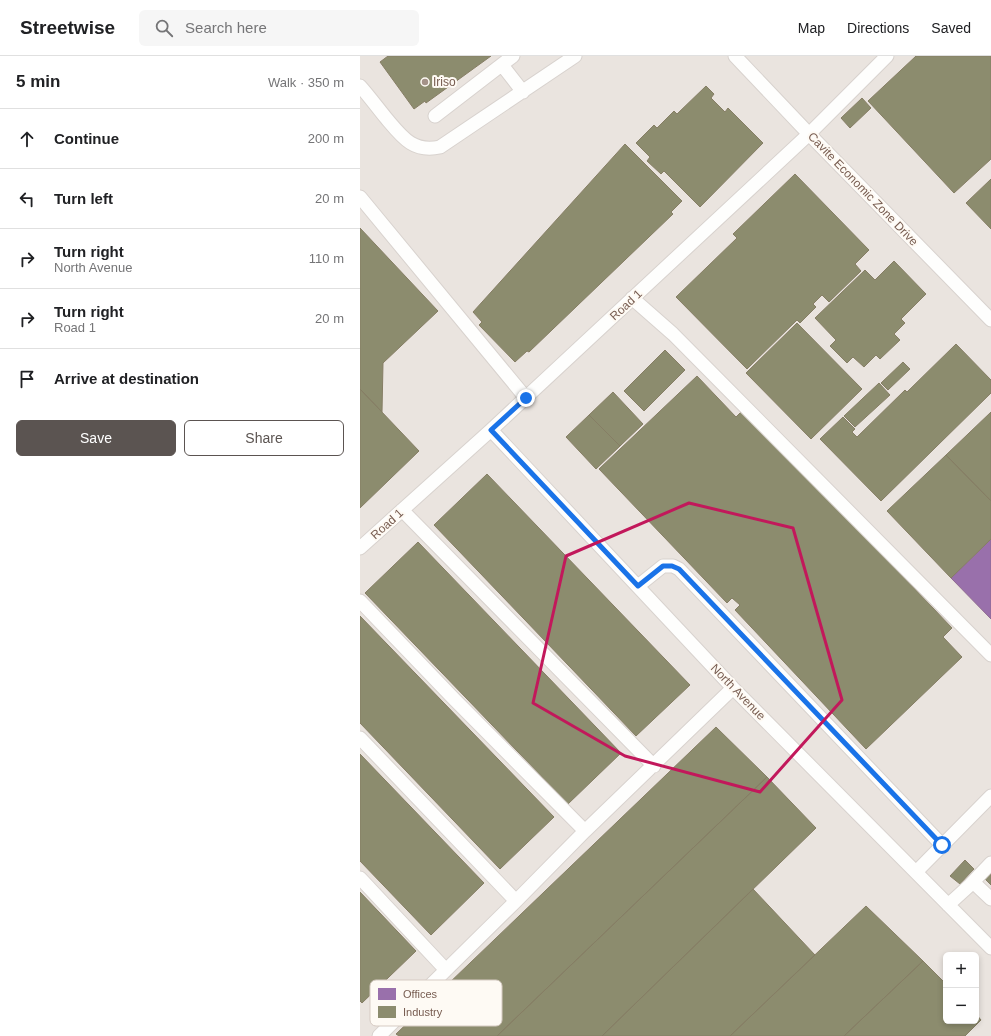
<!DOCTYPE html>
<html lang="en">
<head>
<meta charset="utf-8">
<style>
	body { margin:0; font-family:Helvetica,sans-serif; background:#f6f6f6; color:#202124 }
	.controls { position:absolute; right:12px; bottom:12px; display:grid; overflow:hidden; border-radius:6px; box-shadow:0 2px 6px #0003 }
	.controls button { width:36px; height:36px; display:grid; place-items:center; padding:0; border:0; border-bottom:1px solid #e0e0e0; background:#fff; color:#202124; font:20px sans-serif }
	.stop { position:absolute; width:12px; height:12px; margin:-9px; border:3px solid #1a73e8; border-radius:50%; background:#fff }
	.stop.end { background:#1a73e8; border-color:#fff; box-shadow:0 1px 4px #0008 }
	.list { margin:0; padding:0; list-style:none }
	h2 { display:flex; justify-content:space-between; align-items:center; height:52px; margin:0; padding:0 16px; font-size:17px }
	h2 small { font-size:13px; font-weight:400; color:#757577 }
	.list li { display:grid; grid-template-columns:26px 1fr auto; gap:12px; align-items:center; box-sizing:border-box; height:60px; padding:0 16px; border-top:1px solid #e0e0e0 }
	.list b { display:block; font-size:15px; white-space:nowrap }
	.list p { margin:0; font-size:13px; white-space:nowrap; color:#757577 }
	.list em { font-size:13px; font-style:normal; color:#757577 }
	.actions { display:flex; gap:8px; padding:12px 16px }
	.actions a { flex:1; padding:9px 0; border:1px solid #5b5451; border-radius:6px; text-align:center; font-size:14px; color:#5b5451 }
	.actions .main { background:#5b5451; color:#fff }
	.icon { flex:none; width:22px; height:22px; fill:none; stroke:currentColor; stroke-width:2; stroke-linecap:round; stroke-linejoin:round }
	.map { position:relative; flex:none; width:631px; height:980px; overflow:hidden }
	header { display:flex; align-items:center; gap:24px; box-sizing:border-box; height:56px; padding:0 20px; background:#fff; border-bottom:1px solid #e0e0e0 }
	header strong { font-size:19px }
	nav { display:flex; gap:22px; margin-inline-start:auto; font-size:14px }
	.search { width:280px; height:36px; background:#f6f6f6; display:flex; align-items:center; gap:10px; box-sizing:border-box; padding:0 14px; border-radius:6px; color:#757577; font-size:15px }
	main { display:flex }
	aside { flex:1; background:#fff }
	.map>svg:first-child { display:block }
	.industrial { fill:#eae4df; fill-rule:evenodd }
	.offices { fill:#9970ab; stroke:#8f6a90 }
	.industry { fill:#8c8c6e; stroke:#867e65 }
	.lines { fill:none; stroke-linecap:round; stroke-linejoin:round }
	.minor-casing { stroke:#d8d2ce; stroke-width:15 }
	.minor { stroke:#fefefd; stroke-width:13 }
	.route { stroke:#1a73e8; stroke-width:5 }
	.marked { fill:none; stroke:#c2185b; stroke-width:3; stroke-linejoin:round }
	.poi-dot { fill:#a49288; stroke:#fefaf4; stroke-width:1.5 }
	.labels { text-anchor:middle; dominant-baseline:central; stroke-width:4; stroke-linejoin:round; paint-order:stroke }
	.poi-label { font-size:12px; fill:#775c50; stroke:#fefaf4; text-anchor:start }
	.street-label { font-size:12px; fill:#775c50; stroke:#fefaf4 }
	.key { fill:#fefaf4; stroke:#d6cbc3; stroke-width:1 }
	.key-label { font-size:11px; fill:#775c50 }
</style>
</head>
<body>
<header>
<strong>Streetwise</strong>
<div class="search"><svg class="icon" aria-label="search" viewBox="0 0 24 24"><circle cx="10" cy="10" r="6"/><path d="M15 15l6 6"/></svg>Search here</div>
<nav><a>Map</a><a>Directions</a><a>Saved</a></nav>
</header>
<main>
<aside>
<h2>5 min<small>Walk · 350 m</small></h2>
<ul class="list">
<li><svg class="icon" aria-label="ahead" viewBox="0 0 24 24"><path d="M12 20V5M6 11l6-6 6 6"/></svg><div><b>Continue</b></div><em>200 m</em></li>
<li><svg class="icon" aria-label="left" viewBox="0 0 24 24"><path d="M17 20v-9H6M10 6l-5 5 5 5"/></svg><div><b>Turn left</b></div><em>20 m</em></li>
<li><svg class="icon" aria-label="right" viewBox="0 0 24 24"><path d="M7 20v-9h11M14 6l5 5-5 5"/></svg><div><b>Turn right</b><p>North Avenue</p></div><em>110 m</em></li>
<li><svg class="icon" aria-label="right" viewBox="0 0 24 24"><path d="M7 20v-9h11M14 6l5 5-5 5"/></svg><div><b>Turn right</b><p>Road 1</p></div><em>20 m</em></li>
<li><svg class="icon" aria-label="arrive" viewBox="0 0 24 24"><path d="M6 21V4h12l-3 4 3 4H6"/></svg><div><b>Arrive at destination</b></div></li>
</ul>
<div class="actions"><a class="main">Save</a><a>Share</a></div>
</aside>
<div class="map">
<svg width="631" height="980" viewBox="0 0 631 980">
	<rect width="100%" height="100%" fill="#f8f5f0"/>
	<!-- industrial -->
	<path class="industrial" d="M 0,0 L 631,0 L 631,980 L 0,980 ZM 586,899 L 616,899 L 616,965 L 586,965 Z"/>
	<!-- offices -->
	<path class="offices" d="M 631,483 L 631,563 L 591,522 Z"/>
	<!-- industry -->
	<path class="industry" d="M 28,0 L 131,0 L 66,47 L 65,45 L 54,53 L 20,6 Z
		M 556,0 L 631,0 L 631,103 L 594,137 L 508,45 Z
		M 346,30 L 354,38 L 351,42 L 365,56 L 368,52 L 403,87 L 340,151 L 304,115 L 301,118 L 287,105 L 290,101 L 276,87 L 294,69 L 297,72 L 314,55 L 317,58 Z
		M 502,42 L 511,52 L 490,72 L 481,62 Z
		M 265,88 L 322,145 L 311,156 L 313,158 L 169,296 L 167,295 L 155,306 L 119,269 L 122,266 L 113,256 Z
		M 435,118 L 509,194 L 495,208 L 501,215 L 469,246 L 462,239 L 453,248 L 456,251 L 440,267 L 437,264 L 387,313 L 316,241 L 377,182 L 373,178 Z
		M 631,123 L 631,173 L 606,147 Z
		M 0,172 L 78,255 L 23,307 L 22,356 L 0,333 Z
		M 534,205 L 566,238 L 541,263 L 545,267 L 534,278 L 540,284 L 520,303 L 516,299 L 504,311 L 493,301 L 487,307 L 470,290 L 476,284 L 455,262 L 505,214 L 515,224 Z
		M 437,267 L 502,333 L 451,383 L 386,317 Z
		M 596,288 L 631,324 L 631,337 L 521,445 L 460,383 L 483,361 L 495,373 L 492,376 L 497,381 L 545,334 L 547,336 Z
		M 305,294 L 325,314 L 284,355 L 264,335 Z
		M 543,306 L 550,313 L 528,334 L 521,327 Z
		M 337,320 L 376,361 L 384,353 L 592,572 L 583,581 L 602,601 L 506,693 L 375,554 L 380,549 L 372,542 L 367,547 L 239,413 Z
		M 519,327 L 530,339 L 495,371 L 484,360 Z
		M 0,333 L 59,395 L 0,452 Z
		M 253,336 L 283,368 L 260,390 L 229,359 Z
		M 631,356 L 631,445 L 586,399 Z
		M 229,359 L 260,390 L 236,413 L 206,381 Z
		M 586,399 L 631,445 L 631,483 L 591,522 L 527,455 Z
		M 127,418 L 330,629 L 276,680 L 74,469 Z
		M 58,486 L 261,697 L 208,748 L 5,537 Z
		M 0,560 L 194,761 L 140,813 L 0,667 Z
		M 356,671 L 407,721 L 137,980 L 39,980 L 36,978 Z
		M 0,698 L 124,827 L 71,879 L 0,805 Z
		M 407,721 L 456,772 L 242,980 L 137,980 Z
		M 605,804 L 614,813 L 600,828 L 590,820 Z
		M 631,811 L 631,829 L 622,820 Z
		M 393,833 L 455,899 L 370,980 L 242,980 Z
		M 0,836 L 56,895 L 2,947 L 0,945 Z
		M 506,850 L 563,905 L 484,980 L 370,980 Z
		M 563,905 L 586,928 L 586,965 L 616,965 L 616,958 L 621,964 L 605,980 L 484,980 Z"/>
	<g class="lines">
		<defs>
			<path id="minor" d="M 375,0 L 449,78 L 631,264
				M 142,9 L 163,36
				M 0,30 C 9,40 17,51 26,62 C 42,81 53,97 80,91 L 215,0
				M 75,60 L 153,0
				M 0,141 L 166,342
				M 272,242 L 313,278 L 631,599
				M 131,374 L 373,632 L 631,892
				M 42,454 L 294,710
				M 0,492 L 131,374 L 449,78 L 527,0
				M 278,530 L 303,510 L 313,510 L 319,513 L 582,789
				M 0,545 L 94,643 L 225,775
				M 0,682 L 156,845
				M 556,816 L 631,740
				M 0,822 L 86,914
				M 613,826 L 631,843
				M 588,849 L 610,829 L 631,807
				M 19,980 L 156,845 L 225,775 L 373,632"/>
		</defs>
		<!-- minor casing -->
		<use href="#minor" class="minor-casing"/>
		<!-- minor -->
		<use href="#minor" class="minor"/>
	</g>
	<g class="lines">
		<!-- route -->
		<path class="route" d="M 166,342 L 131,374 L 278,530 L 303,510 L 312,510 L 319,513 L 582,789"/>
	</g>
	<!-- marked area -->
	<path class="marked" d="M 329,447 L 433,472 L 482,644 L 400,736 L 265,700 L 173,647 L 206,500 Z"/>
	<!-- markers -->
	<circle class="poi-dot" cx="65" cy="26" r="4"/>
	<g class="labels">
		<!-- poi labels -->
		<g class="poi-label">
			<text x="73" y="26">Iriso</text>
		</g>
		<!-- street labels -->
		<g class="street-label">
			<text transform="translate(503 133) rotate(46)">Cavite Economic Zone Drive</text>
			<text transform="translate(266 249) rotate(-43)">Road 1</text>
			<text transform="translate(27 468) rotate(-42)">Road 1</text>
			<text transform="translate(378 636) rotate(46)">North Avenue</text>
		</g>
	</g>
	<!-- legend -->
	<rect x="10" y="924" width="132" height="46" rx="6" class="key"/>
	<rect x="18" y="932" width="18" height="12" fill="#9970ab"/>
	<rect x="18" y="950" width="18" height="12" fill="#8c8c6e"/>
	<g class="key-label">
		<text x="43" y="942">Offices</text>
		<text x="43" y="960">Industry</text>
	</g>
</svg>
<div class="controls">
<button>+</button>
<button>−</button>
</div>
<div class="stop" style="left:582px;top:789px"></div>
<div class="stop end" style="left:166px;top:342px"></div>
</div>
</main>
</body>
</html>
